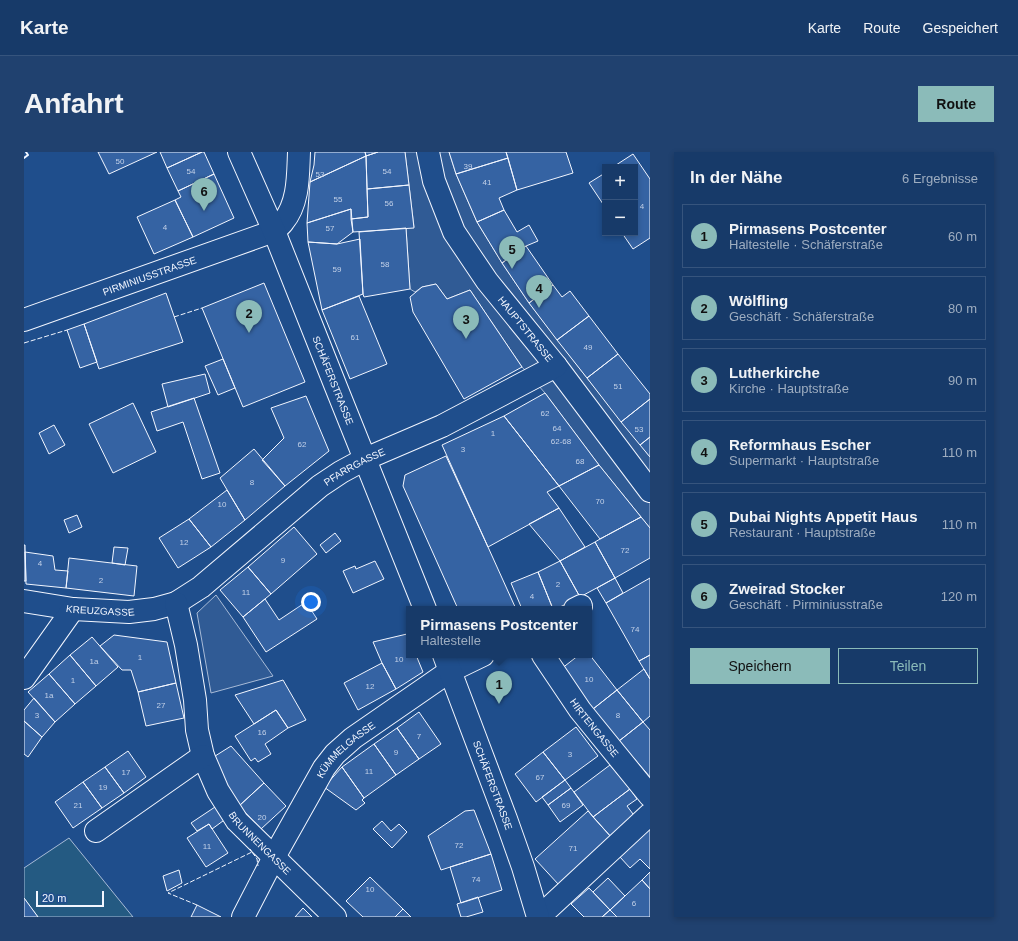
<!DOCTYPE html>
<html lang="de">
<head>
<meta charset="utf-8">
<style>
	body { margin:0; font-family:Helvetica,sans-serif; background:#20416f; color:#f1f3f6 }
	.controls { position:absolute; right:12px; top:12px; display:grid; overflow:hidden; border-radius:0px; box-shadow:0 2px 6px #0003 }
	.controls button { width:36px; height:36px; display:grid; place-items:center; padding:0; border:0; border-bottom:1px solid #36547d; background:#173a69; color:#f1f3f6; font:20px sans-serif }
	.scale { position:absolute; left:12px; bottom:10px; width:68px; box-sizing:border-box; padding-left:4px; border:2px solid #f2f6ff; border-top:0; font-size:11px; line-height:14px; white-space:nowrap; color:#f2f6ff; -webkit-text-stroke:3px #1f4e8c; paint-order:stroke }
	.you { position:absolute; left:287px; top:450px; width:14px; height:14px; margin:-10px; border:3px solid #fff; border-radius:50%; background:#1a73e8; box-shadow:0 0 0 6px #1a73e833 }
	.badge { display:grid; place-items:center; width:26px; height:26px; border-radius:50%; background:#8bbbb9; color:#111; font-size:13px; font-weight:700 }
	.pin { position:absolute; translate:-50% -33px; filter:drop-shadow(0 1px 2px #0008) }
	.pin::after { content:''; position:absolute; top:21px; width:14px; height:12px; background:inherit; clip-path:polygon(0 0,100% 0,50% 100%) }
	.popup { position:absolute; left:382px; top:454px; width:186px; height:52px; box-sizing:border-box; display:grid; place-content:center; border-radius:0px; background:#173a69; filter:drop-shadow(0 1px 3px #0005); font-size:13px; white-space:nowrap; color:#9eadc0 }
	.popup b { font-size:15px; color:#f1f3f6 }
	.popup::after { content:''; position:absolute; left:50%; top:100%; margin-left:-8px; border:8px solid transparent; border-top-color:#173a69 }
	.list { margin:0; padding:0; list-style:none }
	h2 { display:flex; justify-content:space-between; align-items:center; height:52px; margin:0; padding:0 16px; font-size:17px }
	h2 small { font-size:13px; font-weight:400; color:#9eadc0 }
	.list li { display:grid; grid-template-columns:26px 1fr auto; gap:12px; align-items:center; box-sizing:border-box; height:64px; margin:0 8px 8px; padding:0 8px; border:1px solid #36547d; border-radius:0px }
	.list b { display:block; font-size:15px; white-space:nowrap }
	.list p { margin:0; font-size:13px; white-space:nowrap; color:#9eadc0 }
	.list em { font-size:13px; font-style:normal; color:#9eadc0 }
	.actions { display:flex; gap:8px; padding:12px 16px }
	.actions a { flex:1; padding:9px 0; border:1px solid #8bbbb9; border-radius:0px; text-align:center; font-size:14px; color:#8bbbb9 }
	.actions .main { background:#8bbbb9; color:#111 }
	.map { position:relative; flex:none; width:626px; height:765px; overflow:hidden; border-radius:0px }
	header { display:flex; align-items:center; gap:24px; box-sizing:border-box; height:56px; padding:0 20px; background:#173a69; border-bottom:1px solid #36547d }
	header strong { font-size:19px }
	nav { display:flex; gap:22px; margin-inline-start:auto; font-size:14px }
	.intro { display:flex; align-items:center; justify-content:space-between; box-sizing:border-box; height:96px; padding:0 24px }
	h1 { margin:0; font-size:28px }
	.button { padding:10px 18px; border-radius:0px; background:#8bbbb9; color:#111; font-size:14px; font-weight:700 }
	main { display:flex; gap:24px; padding:0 24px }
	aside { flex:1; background:#173a69; border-radius:0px; box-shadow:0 2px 6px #0003 }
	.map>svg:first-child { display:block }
	.pitch { fill:#245a82; stroke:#a8bbd7 }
	.parking { fill:#305b95; stroke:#a8bbd7 }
	.building { fill:#3563a3; stroke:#f2f6ff }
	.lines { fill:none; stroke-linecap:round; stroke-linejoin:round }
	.minor-casing { stroke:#f2f6ff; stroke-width:24 }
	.major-casing { stroke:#f2f6ff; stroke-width:24 }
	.minor { stroke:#1f4e8c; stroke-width:22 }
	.major { stroke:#1f4e8c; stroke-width:22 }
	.fence { stroke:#f2f6ff; stroke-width:1; stroke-dasharray:5 2; stroke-linecap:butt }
	.wall { stroke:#f2f6ff; stroke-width:2 }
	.labels { text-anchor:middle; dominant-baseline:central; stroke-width:3; stroke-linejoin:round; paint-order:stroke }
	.number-label { font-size:8px; fill:#c3d1e8 }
	.street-label { font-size:10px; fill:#f2f6ff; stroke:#1f4e8c }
</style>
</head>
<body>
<header>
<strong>Karte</strong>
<nav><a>Karte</a><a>Route</a><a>Gespeichert</a></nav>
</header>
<div class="intro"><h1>Anfahrt</h1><a class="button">Route</a></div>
<main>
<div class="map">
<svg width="626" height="765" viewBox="0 0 626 765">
	<rect width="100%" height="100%" fill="#1f4e8c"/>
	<!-- pitch -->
	<path class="pitch" d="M 45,686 L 109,765 L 14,765 L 0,746 L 0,716 Z"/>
	<!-- parking -->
	<path class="parking" d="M 381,0 L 425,0 L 432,22 L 453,70 L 478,111 L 505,151 L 563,226 L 626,305 L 626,376 L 575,313 L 521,241 L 498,215 L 446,138 L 423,147 L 412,132 L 398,135 L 391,140 L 386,137 L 382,76 L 390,75 Z
		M 192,443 L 249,524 L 187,541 L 173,461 Z"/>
	<!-- building -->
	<path class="building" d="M 74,0 L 133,0 L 85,22 Z
		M 136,0 L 178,0 L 143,16 Z
		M 178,0 L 180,0 L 190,22 L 154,39 L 143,16 Z
		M 291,0 L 341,0 L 342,4 L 286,30 L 290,13 Z
		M 341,0 L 354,0 L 342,4 Z
		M 354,0 L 381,0 L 385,33 L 343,37 L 342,4 Z
		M 425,0 L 482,0 L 484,6 L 432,22 Z
		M 482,0 L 542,0 L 549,21 L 493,38 Z
		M 609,2 L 626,27 L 626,86 L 609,97 L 598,81 L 611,81 L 611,15 L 589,15 Z
		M 342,4 L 344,65 L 327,67 L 327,57 L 283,71 L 286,30 Z
		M 484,6 L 493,38 L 475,46 L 480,58 L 453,70 L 432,22 Z
		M 581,21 L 581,55 L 565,31 Z
		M 190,22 L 210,66 L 169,85 L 151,48 L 157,45 L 154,39 Z
		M 385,33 L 390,76 L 329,80 L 327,67 L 344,65 L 343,37 Z
		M 151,48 L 169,85 L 130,102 L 113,65 Z
		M 327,57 L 329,80 L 313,92 L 284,90 L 283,71 Z
		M 480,58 L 493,80 L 505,73 L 514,89 L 502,94 L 478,111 L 453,70 Z
		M 382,76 L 386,137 L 340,145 L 339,142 L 335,80 Z
		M 336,87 L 339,142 L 298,158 L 284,90 L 313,92 Z
		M 502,94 L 529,133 L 505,151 L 478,111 Z
		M 240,131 L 281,230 L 219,255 L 178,156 Z
		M 412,132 L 423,147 L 446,138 L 498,215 L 440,247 L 389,160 L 386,145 L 398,135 Z
		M 529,133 L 538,145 L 546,139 L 565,164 L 533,188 L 505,151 Z
		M 142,141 L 159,190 L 75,217 L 60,172 Z
		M 335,144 L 363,212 L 326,227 L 298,158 Z
		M 565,164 L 594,202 L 563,226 L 533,188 Z
		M 60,172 L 73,210 L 56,216 L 43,178 Z
		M 594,202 L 626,242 L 626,247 L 597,270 L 563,226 Z
		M 199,207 L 211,236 L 194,243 L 181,214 Z
		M 181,222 L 186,241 L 144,255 L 138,232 Z
		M 521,241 L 575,313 L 535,334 L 480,264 Z
		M 282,244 L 305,299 L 261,334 L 238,308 L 260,286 L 247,256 Z
		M 170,246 L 196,321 L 178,327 L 159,270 L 133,279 L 127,260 Z
		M 626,247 L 626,285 L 616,293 L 597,270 Z
		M 109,251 L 132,300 L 89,321 L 65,272 Z
		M 480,264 L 535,334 L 523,340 L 535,356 L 464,395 L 418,293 Z
		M 30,273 L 41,293 L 25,302 L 15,281 Z
		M 626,285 L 626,305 L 616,293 Z
		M 230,297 L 261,334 L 221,368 L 196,326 Z
		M 422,304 L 464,395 L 492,457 L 434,457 L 379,334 L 381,323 Z
		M 575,313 L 617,365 L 576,387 L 535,334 Z
		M 203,338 L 221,368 L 187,395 L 165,367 Z
		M 535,356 L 561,395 L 536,409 L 505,372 Z
		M 53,363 L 58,375 L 45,381 L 40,368 Z
		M 617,365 L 626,376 L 626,406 L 591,426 L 571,390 L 576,387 Z
		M 165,367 L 187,395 L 154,416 L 135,386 Z
		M 270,375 L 293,402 L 247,442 L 224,415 Z
		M 311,381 L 317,389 L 302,401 L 296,393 Z
		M 571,390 L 591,426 L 556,445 L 536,409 Z
		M 0,393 L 1,393 L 2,429 L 0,429 Z
		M 90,395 L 104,396 L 101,413 L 88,411 Z
		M 1,400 L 29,404 L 31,418 L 44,419 L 42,436 L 2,432 Z
		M 45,406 L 113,414 L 110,444 L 42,436 Z
		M 351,409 L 360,427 L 329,441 L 319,419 L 331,414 L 332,417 Z
		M 536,409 L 556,445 L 532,457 L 529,457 L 514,420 Z
		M 224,415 L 247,442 L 219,465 L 196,438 Z
		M 514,420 L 529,457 L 498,457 L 487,431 Z
		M 591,426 L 599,441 L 582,451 L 573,436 Z
		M 626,426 L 626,503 L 615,509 L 582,451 Z
		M 241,447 L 255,468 L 282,450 L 293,467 L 242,500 L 219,465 Z
		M 383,482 L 385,486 L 385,503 L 392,503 L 399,520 L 372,537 L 358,511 L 349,490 Z
		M 90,483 L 143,490 L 152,531 L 114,540 L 107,518 L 98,518 L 76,494 Z
		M 68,485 L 94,515 L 72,534 L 46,503 Z
		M 565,502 L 593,538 L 569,557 L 537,517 L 555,503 L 565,503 Z
		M 46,503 L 72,534 L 51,552 L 25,522 Z
		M 626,503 L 626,527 L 615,509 Z
		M 358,511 L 372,537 L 334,558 L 320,531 Z
		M 620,517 L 626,527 L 626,564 L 619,570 L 593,538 Z
		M 25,522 L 51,552 L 31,570 L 4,540 Z
		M 259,528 L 282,568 L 264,576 L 252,558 L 230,572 L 211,543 Z
		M 152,531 L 160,566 L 122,574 L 114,540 Z
		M 593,538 L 619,570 L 595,589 L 569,557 Z
		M 10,546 L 31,570 L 18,585 L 0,569 L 0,558 Z
		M 252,558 L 264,576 L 241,592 L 247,602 L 234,610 L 231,606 L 227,609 L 211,584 Z
		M 395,560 L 417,592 L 395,607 L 373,576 Z
		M 0,569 L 18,585 L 4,605 L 0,602 Z
		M 619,570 L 626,578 L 626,625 L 595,589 Z
		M 552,575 L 574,604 L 541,628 L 519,600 Z
		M 373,576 L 395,607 L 372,623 L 350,592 Z
		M 350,592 L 372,623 L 340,646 L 318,615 Z
		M 207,594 L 240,631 L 215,654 L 188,606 Z
		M 104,599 L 122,625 L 100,641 L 81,615 Z
		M 519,600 L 541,628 L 512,650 L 491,622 Z
		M 586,613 L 606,637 L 569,665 L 550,640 Z
		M 81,615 L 100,641 L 78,656 L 59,630 Z
		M 318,615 L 340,646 L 338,648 L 341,651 L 332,658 L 300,635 Z
		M 541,628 L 547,636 L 524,653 L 518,645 Z
		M 59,630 L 78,656 L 49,676 L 31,650 Z
		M 240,631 L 262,654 L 237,677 L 215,654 Z
		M 547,636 L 559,653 L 536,670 L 524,653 Z
		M 606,637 L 613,647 L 603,654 L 612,666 L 588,686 L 569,665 Z
		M 194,653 L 203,666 L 188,677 L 185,672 L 173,679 L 167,671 Z
		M 450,658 L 467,702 L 417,718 L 404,684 L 441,659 Z
		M 564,659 L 588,686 L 535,733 L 511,707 Z
		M 358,669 L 367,679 L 375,672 L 383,680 L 368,696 L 349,677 Z
		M 185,672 L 204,701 L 182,715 L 163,686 Z
		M 626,677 L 626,717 L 616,707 L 606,716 L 596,705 Z
		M 467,702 L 478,738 L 437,751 L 426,715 Z
		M 155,718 L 158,731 L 143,739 L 139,724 Z
		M 626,720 L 626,737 L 618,728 Z
		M 346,725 L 379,757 L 371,765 L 339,765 L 322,749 Z
		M 584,726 L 601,744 L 586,758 L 569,740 Z
		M 618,728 L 626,737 L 626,765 L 593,765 L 586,758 Z
		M 565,736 L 586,758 L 578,765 L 560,765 L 547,752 Z
		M 454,745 L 459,760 L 442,765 L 437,765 L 433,752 Z
		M 0,746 L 14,765 L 0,765 Z
		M 173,753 L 197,765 L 167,765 Z
		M 279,756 L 288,765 L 271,765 Z
		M 379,757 L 387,765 L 371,765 Z
		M 586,758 L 593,765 L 578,765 Z"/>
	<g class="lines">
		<defs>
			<g id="minor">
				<path id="s1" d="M 404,0 L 410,29 L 430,80 L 463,129 L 532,214 L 626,339"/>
				<path id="s2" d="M 0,168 L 250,79 C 253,76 257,73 259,70 C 275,51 274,23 275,0"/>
				<path id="s3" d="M 0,449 L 49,457 L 105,460 L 130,457 L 152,451 L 177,435 L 296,334 L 317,320 L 341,307 L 418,274 L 532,214"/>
				<path id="s4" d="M 152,451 L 162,493 L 171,548 L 173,578 L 179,604 L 194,639 L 213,669 L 311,765"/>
				<path d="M 551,457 L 557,454"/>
				<path id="s5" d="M 519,503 L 556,558 L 626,644"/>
				<path d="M 0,526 L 49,457"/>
				<path d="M 72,679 L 179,604"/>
				<path id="s6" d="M 219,765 L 250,705 L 300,616 L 311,602 L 329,586 L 426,519 L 459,503"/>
				<path d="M 515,765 L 626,662"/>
			</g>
			<g id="major">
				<path id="s7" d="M 215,0 L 250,79 L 312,235 L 401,457"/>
				<path id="s8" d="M 420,503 L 482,667 L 499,715 L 514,765"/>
			</g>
		</defs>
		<!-- minor casing -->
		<use href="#minor" class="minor-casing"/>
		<!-- major casing -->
		<use href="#major" class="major-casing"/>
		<!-- minor -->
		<use href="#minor" class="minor"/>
		<!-- major -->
		<use href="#major" class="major"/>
		<!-- fence -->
		<path class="fence" d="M 150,165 L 178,156
			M 0,191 L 43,178
			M 228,700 L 233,707 L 234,714
			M 173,753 L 144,741 L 228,700 L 226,697"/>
		<!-- wall -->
		<path class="wall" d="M 0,6 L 4,3 L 2,0"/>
	</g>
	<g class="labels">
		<!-- number labels -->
		<g class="number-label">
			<text x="96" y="9">50</text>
			<text x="444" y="14">39</text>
			<text x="167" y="19">54</text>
			<text x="363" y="19">54</text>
			<text x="296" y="22">53</text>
			<text x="463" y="30">41</text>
			<text x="314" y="47">55</text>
			<text x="365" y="51">56</text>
			<text x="618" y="54">4</text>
			<text x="141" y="75">4</text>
			<text x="306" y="76">57</text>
			<text x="361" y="112">58</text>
			<text x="313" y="117">59</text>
			<text x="331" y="185">61</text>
			<text x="564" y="195">49</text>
			<text x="594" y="234">51</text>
			<text x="521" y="261">62</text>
			<text x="533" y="276">64</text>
			<text x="615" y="277">53</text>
			<text x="469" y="281">1</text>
			<text x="537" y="289">62-68</text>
			<text x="278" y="292">62</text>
			<text x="439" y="297">3</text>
			<text x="556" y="309">68</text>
			<text x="228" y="330">8</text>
			<text x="576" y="349">70</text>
			<text x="198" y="352">10</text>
			<text x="160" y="390">12</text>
			<text x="601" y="398">72</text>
			<text x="259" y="408">9</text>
			<text x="16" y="411">4</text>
			<text x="77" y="428">2</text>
			<text x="534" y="432">2</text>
			<text x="222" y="440">11</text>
			<text x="508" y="444">4</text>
			<text x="611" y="477">74</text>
			<text x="116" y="505">1</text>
			<text x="375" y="507">10</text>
			<text x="70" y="509">1a</text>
			<text x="565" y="527">10</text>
			<text x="49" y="528">1</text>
			<text x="346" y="534">12</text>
			<text x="25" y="543">1a</text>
			<text x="137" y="553">27</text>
			<text x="13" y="563">3</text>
			<text x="594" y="563">8</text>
			<text x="238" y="580">16</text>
			<text x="395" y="584">7</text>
			<text x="372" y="600">9</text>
			<text x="546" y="602">3</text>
			<text x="345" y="619">11</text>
			<text x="102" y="620">17</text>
			<text x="516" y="625">67</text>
			<text x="79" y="635">19</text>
			<text x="54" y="653">21</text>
			<text x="542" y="653">69</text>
			<text x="238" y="665">20</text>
			<text x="435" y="693">72</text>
			<text x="183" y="694">11</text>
			<text x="549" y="696">71</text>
			<text x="452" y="727">74</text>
			<text x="346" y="737">10</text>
			<text x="610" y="751">6</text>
		</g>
		<!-- street labels -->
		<g class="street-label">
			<text stroke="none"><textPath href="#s2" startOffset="133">PIRMINIUSSTRASSE</textPath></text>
			<text stroke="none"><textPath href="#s1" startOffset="205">HAUPTSTRASSE</textPath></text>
			<text stroke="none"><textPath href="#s7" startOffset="247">SCHÄFERSTRASSE</textPath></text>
			<text stroke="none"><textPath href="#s3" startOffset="379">PFARRGASSE</textPath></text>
			<text stroke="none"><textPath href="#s3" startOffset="77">KREUZGASSE</textPath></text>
			<text stroke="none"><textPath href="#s5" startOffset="89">HIRTENGASSE</textPath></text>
			<text stroke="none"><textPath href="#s6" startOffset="198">KÜMMELGASSE</textPath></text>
			<text stroke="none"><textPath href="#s8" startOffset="139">SCHÄFERSTRASSE</textPath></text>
			<text stroke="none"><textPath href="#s4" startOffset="261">BRUNNENGASSE</textPath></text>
		</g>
	</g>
</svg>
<div class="controls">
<button>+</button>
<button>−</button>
</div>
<div class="scale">20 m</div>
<div class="you"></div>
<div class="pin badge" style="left:475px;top:552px">1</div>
<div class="popup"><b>Pirmasens Postcenter</b>Haltestelle</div>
<div class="pin badge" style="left:225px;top:181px">2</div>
<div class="pin badge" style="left:442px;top:187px">3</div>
<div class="pin badge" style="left:515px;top:156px">4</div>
<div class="pin badge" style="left:488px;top:117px">5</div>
<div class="pin badge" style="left:180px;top:59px">6</div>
</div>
<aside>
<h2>In der Nähe<small>6 Ergebnisse</small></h2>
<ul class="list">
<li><span class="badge">1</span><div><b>Pirmasens Postcenter</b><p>Haltestelle · Schäferstraße</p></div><em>60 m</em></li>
<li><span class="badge">2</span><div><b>Wölfling</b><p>Geschäft · Schäferstraße</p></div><em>80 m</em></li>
<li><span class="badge">3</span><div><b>Lutherkirche</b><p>Kirche · Hauptstraße</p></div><em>90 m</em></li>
<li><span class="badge">4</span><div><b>Reformhaus Escher</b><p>Supermarkt · Hauptstraße</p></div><em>110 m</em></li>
<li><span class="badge">5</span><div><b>Dubai Nights Appetit Haus</b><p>Restaurant · Hauptstraße</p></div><em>110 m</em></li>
<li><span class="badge">6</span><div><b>Zweirad Stocker</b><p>Geschäft · Pirminiusstraße</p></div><em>120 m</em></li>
</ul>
<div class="actions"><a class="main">Speichern</a><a>Teilen</a></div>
</aside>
</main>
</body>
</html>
